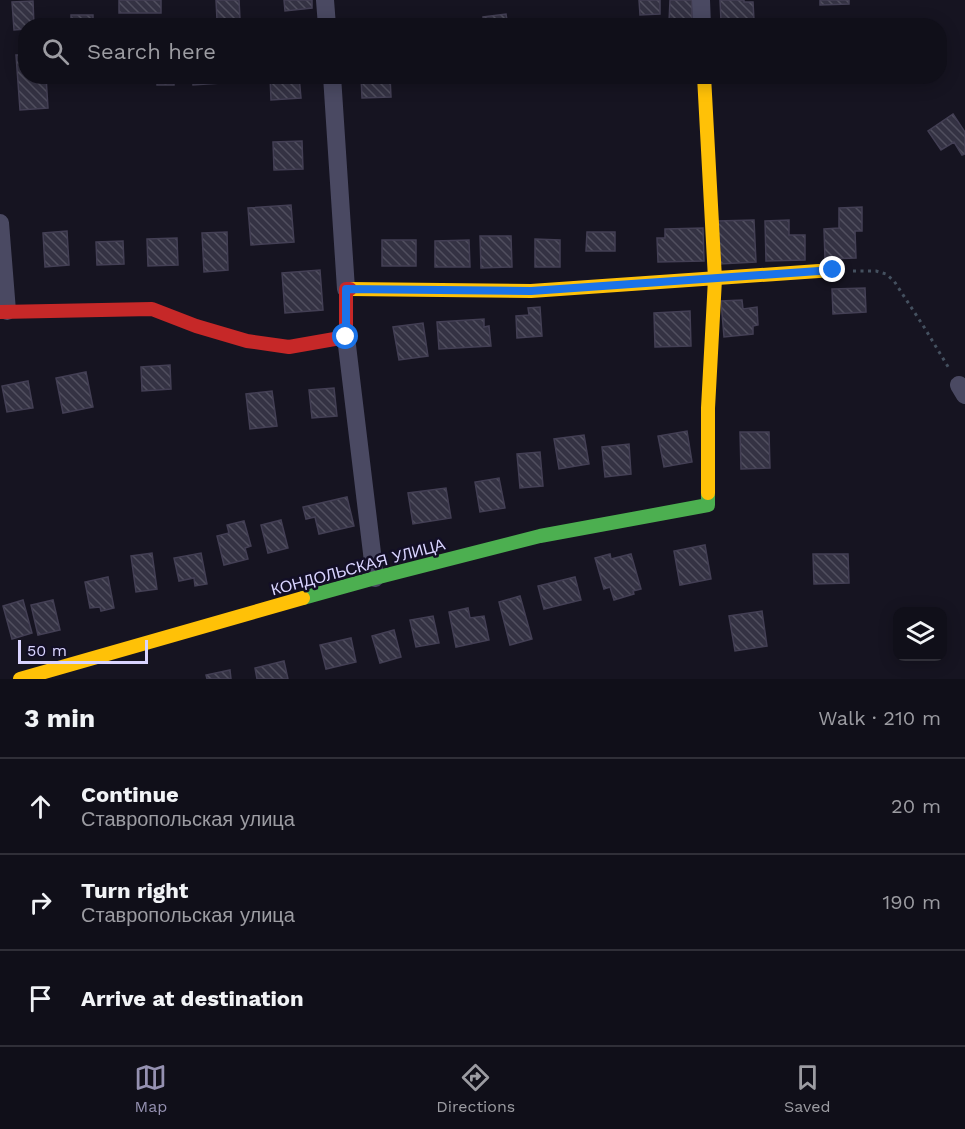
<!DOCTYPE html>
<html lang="en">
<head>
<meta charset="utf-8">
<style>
	body { margin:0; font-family:"Work Sans",sans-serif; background:#191822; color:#f1f3f6 }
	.controls { position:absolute; right:18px; bottom:18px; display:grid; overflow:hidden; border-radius:12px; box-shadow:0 3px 15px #0003 }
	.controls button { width:54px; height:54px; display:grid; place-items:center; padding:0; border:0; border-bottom:2px solid #302f38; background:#100f19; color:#f1f3f6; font:30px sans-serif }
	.scale { position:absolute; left:18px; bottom:15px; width:130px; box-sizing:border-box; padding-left:6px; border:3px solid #d9d4ff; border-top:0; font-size:16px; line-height:21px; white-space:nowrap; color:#d9d4ff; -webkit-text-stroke:4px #130f26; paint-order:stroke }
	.stop { position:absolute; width:18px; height:18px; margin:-14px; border:4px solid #1a73e8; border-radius:50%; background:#fff }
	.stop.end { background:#1a73e8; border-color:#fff; box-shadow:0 2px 6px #0008 }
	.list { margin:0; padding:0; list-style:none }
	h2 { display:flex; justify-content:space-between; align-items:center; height:78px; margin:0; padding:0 24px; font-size:26px }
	h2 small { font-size:20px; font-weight:400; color:#9c9ca2 }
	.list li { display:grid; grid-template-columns:39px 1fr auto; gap:18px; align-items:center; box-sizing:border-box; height:96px; padding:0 24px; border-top:2px solid #302f38 }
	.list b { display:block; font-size:22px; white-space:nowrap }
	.list p { margin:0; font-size:20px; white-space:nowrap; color:#9c9ca2 }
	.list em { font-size:20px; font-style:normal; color:#9c9ca2 }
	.icon { flex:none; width:33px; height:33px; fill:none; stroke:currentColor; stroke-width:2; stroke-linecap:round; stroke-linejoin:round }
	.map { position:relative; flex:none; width:965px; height:679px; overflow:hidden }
	.search { position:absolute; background:#100f19; box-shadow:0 3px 15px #0003; left:18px; right:18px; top:18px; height:66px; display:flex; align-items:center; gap:15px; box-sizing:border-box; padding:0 21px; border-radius:24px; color:#9c9ca2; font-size:22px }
	.sheet { height:366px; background:#100f19 }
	nav { display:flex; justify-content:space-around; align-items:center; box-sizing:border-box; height:84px; border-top:2px solid #302f38; background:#100f19; font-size:16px; color:#9c9ca2 }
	nav a { display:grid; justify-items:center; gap:3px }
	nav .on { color:#9591b1 }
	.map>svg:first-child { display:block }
	.building { fill:url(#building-back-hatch); stroke:#433f54; stroke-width:1.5 }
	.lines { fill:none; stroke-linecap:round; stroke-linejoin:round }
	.path { stroke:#44505f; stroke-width:3; stroke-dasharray:3 4.5; stroke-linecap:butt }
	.street { stroke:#4a4962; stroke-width:18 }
	.fast { stroke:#4caf50; stroke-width:14 }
	.slow { stroke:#ffc107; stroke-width:14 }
	.jam { stroke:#c62828; stroke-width:14 }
	.route { stroke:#1a73e8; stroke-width:8 }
	.labels { text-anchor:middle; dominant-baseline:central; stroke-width:5; stroke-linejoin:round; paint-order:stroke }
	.street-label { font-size:16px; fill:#d9d4ff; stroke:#130f26 }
</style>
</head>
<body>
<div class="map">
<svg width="965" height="679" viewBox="0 0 965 679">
	<defs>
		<pattern id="building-back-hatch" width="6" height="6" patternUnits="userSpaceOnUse" patternTransform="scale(1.5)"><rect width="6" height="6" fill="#343243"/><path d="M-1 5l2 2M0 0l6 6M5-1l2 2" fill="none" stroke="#514f5f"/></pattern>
	</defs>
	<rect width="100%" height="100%" fill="#161421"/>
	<!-- building -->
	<path class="building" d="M 119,0 L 161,0 L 161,13 L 119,13 Z
		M 216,0 L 239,0 L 240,19 L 217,20 Z
		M 284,0 L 312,0 L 312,8 L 285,11 Z
		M 639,0 L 660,0 L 660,14 L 640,15 Z
		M 670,0 L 692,0 L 692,23 L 669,22 Z
		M 720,0 L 744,0 L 744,2 L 753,2 L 754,20 L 721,21 Z
		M 820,0 L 849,0 L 849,4 L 820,5 Z
		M 33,1 L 34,26 L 26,26 L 26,29 L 14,30 L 12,2 Z
		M 506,14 L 508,26 L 484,26 L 483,17 Z
		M 71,15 L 93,15 L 93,26 L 71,26 Z
		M 16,55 L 26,55 L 26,76 L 46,76 L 48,108 L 20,110 Z
		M 157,76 L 174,76 L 174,85 L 157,85 Z
		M 192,76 L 221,76 L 221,83 L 193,85 Z
		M 270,76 L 299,76 L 301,98 L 271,100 Z
		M 361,76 L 390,76 L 391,97 L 362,98 Z
		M 953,114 L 965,132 L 965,154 L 962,155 L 954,142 L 941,150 L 928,131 Z
		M 302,141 L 303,169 L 274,170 L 273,142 Z
		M 291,205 L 294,242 L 251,245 L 248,208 Z
		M 862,207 L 862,231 L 855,231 L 856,258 L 825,259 L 824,229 L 839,228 L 839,208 Z
		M 754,220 L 756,262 L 719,264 L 717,221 Z
		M 789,220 L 789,235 L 805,235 L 805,260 L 766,261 L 765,221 Z
		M 703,228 L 704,261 L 658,262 L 657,238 L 665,238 L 665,229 Z
		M 67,231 L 69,265 L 45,267 L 43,233 Z
		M 227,232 L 228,270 L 204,272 L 202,233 Z
		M 587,232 L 615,232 L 615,251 L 586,251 Z
		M 480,236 L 511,236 L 512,267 L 481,268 Z
		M 177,238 L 178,265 L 148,266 L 147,239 Z
		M 535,239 L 560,240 L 560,267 L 535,267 Z
		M 382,240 L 416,240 L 416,266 L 382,266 Z
		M 469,240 L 470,267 L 435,267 L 435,241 Z
		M 123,241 L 124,264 L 97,265 L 96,242 Z
		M 320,270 L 323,310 L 285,313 L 282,273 Z
		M 865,288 L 866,312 L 833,314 L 832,289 Z
		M 742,300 L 743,309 L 757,307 L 758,325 L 753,326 L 753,334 L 724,337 L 721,301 Z
		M 540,307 L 542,336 L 517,338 L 516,316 L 529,315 L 528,308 Z
		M 690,311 L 691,346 L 655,347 L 654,313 Z
		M 484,319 L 484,327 L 489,326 L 491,346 L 439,349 L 437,322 Z
		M 423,323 L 428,356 L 399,360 L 393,327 Z
		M 170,365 L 171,389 L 142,391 L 141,367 Z
		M 86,372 L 93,407 L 63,413 L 56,378 Z
		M 28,381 L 33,408 L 7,412 L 2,386 Z
		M 334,388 L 337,416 L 312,418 L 309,390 Z
		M 272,391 L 277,426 L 250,429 L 246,394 Z
		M 687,431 L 692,462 L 664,467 L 658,436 Z
		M 740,432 L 769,432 L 770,468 L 741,469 Z
		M 584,435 L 589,464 L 559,469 L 554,439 Z
		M 629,444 L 631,474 L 605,477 L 602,447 Z
		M 540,452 L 543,486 L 520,488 L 517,454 Z
		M 499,478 L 505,508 L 480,512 L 475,482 Z
		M 446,488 L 451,518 L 413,524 L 408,493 Z
		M 347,497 L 354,526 L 319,534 L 315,517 L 306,519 L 303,507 Z
		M 281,520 L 288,548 L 268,553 L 261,525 Z
		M 244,521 L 251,546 L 245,548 L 248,559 L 224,565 L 217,536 L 229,533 L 227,525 Z
		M 705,545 L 711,579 L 680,585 L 674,551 Z
		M 152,553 L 157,589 L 136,592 L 131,556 Z
		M 201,553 L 207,584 L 195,586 L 194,578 L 179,581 L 174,558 Z
		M 610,554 L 611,559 L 631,554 L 641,589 L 633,591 L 634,594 L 614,600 L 610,587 L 604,589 L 595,558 Z
		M 813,554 L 848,554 L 849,583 L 814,584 Z
		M 108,577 L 114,608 L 101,611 L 100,607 L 90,608 L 85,582 Z
		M 575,577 L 581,600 L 544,609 L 538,586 Z
		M 520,596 L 532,639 L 510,645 L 499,602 Z
		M 23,600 L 32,633 L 12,639 L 3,606 Z
		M 53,600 L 60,630 L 38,635 L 31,605 Z
		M 468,608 L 470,618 L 484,616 L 489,640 L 456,647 L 449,612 Z
		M 762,611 L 767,646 L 735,651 L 729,616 Z
		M 433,616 L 439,643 L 416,647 L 410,620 Z
		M 394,630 L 401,657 L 380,663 L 372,636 Z
		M 351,638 L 356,662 L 326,669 L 320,645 Z
		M 284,661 L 288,679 L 257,679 L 255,668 Z
		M 230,670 L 231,679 L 207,679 L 206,675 Z"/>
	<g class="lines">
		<!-- path -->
		<path class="path" d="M 853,271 L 876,271 L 886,274 L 894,281 L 924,327 L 950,370"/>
		<!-- street -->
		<path class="street" d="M 325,0 L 327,26
			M 701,0 L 702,26
			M 332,76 L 346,289
			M 0,223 L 7,311
			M 346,337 L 375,578
			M 959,385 L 965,395"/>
		<!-- fast -->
		<path class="fast" d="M 303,598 L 375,578 L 540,536 L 708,505 L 708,493"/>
		<!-- slow -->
		<path class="slow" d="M 704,76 L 715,279 L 708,408 L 708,493
			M 350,289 L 531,291 L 833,270
			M 20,679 L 303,598"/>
		<!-- jam -->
		<path class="jam" d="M 0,312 L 152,309 L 196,326 L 247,341 L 289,347 L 346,337 L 346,289 L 350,289"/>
	</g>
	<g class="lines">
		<!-- route -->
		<path class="route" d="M 346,337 L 346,289 L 531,291 L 833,270"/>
	</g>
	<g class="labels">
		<!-- street labels -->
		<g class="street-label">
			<text transform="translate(358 567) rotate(-15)">КОНДОЛЬСКАЯ УЛИЦА</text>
		</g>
	</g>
</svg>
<div class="controls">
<button><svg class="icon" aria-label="layers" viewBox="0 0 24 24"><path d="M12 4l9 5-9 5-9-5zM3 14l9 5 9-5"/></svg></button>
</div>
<div class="scale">50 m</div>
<div class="stop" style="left:346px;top:337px"></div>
<div class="stop end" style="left:833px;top:270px"></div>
<div class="search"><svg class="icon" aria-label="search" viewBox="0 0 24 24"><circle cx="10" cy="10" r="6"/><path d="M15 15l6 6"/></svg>Search here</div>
</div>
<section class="sheet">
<h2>3 min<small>Walk · 210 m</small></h2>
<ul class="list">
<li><svg class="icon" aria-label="ahead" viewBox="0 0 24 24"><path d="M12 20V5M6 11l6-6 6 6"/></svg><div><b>Continue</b><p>Ставропольская улица</p></div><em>20 m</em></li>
<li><svg class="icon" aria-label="right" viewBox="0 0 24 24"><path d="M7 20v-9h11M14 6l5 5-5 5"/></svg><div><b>Turn right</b><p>Ставропольская улица</p></div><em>190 m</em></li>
<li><svg class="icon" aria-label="arrive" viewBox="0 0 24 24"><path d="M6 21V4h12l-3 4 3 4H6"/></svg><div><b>Arrive at destination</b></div></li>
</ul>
</section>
<nav>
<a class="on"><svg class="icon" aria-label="map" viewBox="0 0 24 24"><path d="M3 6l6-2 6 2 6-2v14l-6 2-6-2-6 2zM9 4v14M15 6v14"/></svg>Map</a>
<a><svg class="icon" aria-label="directions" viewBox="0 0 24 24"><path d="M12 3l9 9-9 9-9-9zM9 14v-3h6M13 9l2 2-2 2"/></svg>Directions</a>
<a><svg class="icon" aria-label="saved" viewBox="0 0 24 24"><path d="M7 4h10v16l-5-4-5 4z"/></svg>Saved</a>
</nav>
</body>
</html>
